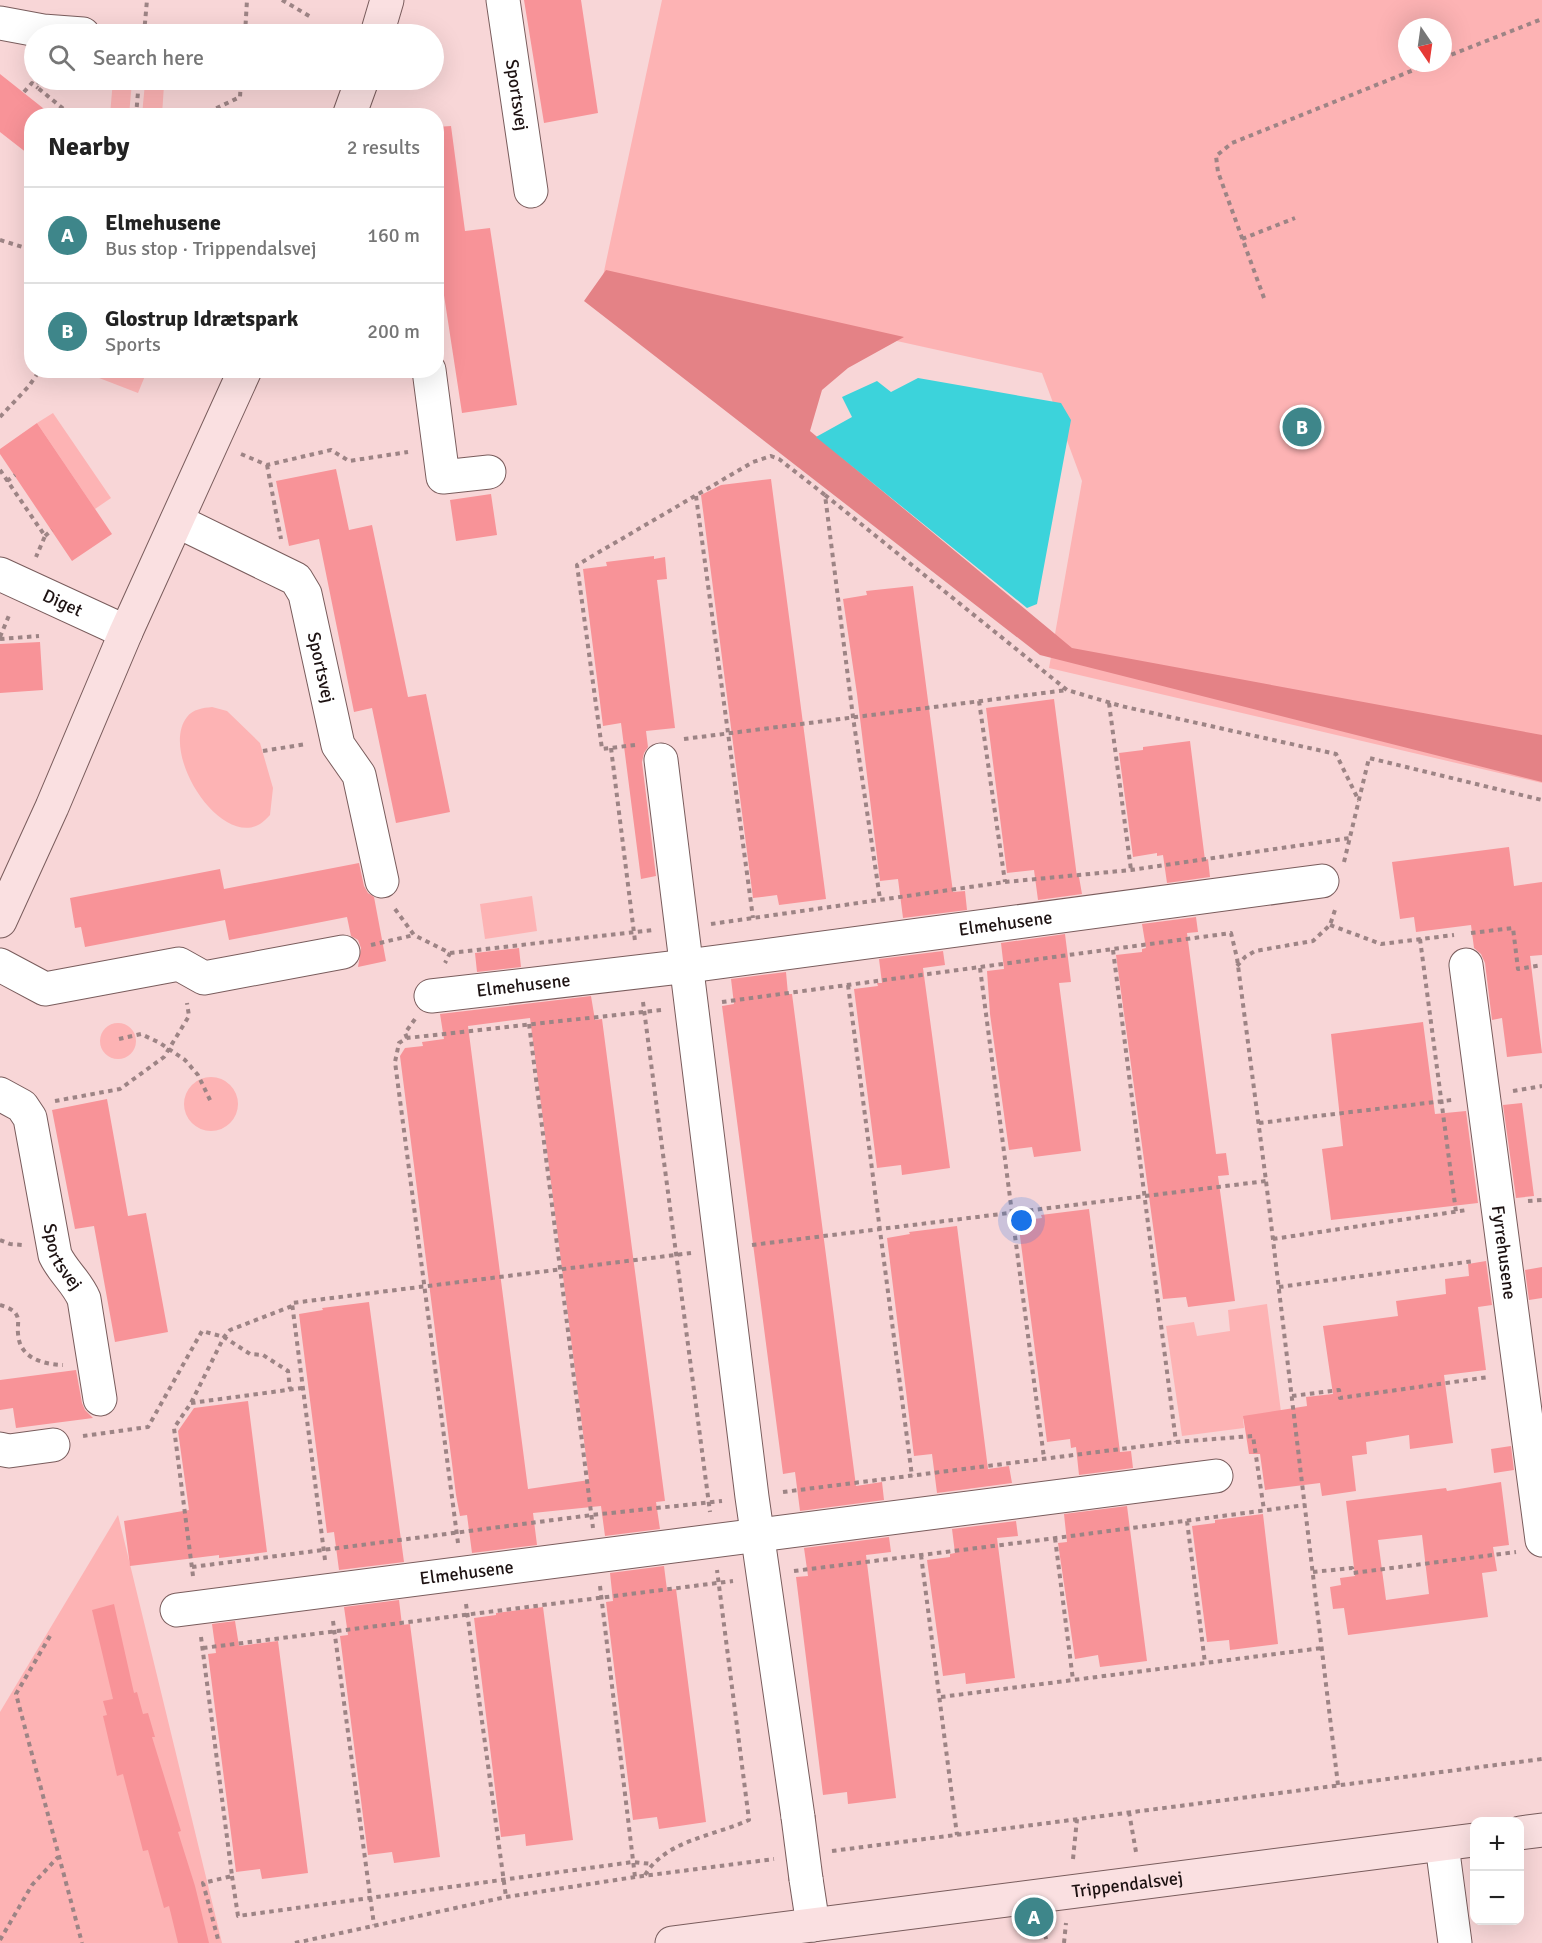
<!DOCTYPE html>
<html lang="en">
<head>
<meta charset="utf-8">
<style>
	body { margin:0; font-family:Signika,sans-serif; background:#f6f6f6; color:#222 }
	.controls { position:absolute; right:18px; bottom:18px; display:grid; overflow:hidden; border-radius:12px; box-shadow:0 6px 24px #0002 }
	.controls button { width:54px; height:54px; display:grid; place-items:center; padding:0; border:0; border-bottom:2px solid #e0e0e0; background:#fff; color:#222; font:30px sans-serif }
	.compass { position:absolute; left:1398px; top:18px; width:54px; height:54px; border-radius:50%; background:#fff; box-shadow:0 6px 24px #0002; rotate:167deg }
	.you { position:absolute; left:1022px; top:1221px; width:21px; height:21px; margin:-15px; border:4px solid #fff; border-radius:50%; background:#1a73e8; box-shadow:0 0 0 9px #1a73e833 }
	.badge { display:grid; place-items:center; width:39px; height:39px; border-radius:50%; background:#3e868a; color:#fff; font-size:20px; font-weight:700 }
	.pin { position:absolute; translate:-50% -50%; border:3px solid #fff; box-shadow:0 2px 6px #0006 }
	.list { margin:0; padding:0; list-style:none }
	h2 { display:flex; justify-content:space-between; align-items:center; height:78px; margin:0; padding:0 24px; font-size:26px }
	h2 small { font-size:20px; font-weight:400; color:#767676 }
	.list li { display:grid; grid-template-columns:39px 1fr auto; gap:18px; align-items:center; box-sizing:border-box; height:96px; padding:0 24px; border-top:2px solid #e0e0e0 }
	.list b { display:block; font-size:22px; white-space:nowrap }
	.list p { margin:0; font-size:20px; white-space:nowrap; color:#767676 }
	.list em { font-size:20px; font-style:normal; color:#767676 }
	.icon { flex:none; width:33px; height:33px; fill:none; stroke:currentColor; stroke-width:2; stroke-linecap:round; stroke-linejoin:round }
	.map { position:relative; flex:none; width:1542px; height:1943px; overflow:hidden }
	.search { position:absolute; background:#fff; box-shadow:0 6px 24px #0002; left:24px; top:24px; width:420px; height:66px; display:flex; align-items:center; gap:15px; box-sizing:border-box; padding:0 21px; border-radius:33px; color:#767676; font-size:22px }
	.panel { position:absolute; background:#fff; box-shadow:0 6px 24px #0002; left:24px; top:108px; width:420px; height:270px; border-radius:24px }
	.map>svg:first-child { display:block }
	.green { fill:#fdb3b4; fill-rule:evenodd }
	.forest { fill:#e48286 }
	.water { fill:#3cd3db }
	.building { fill:#f89398; fill-rule:evenodd }
	.lines { fill:none; stroke-linecap:round; stroke-linejoin:round }
	.street-casing { stroke:#795c5c; stroke-width:35 }
	.secondary-casing { stroke:#795c5c; stroke-width:35 }
	.path { stroke:#9d8485; stroke-width:4; stroke-dasharray:4.5 4.5; stroke-linecap:butt }
	.street { stroke:#fff; stroke-width:33 }
	.secondary { stroke:#fae0e1; stroke-width:33 }
	.street-bridge-casing { stroke:#795c5c; stroke-width:35; stroke-linecap:butt }
	.street-bridge { stroke:#fff; stroke-width:33 }
	.labels { text-anchor:middle; dominant-baseline:central; stroke-width:5; stroke-linejoin:round; paint-order:stroke }
	.street-label { font-size:18px; fill:#1d1212; stroke:#fff }
</style>
</head>
<body>
<div class="map">
<svg width="1542" height="1943" viewBox="0 0 1542 1943">
	<rect width="100%" height="100%" fill="#f8d6d7"/>
	<!-- green -->
	<path class="green" d="M 662,0 L 1542,0 L 1542,783 L 1049,668 L 1082,481 L 1042,373 L 603,276 ZM 1407,27 L 1443,27 L 1443,63 L 1407,63 Z
		M 113,80 L 132,82 L 129,115 L 110,115 Z
		M 145,83 L 164,85 L 162,115 L 142,115 Z
		M 81,371 L 147,371 L 138,393 Z
		M 53,413 L 111,498 L 95,509 L 37,423 Z
		M 212,707 L 227,711 L 260,743 L 273,788 L 270,815 C 267,818 263,822 260,824 C 220,848 159,753 187,717 C 193,709 203,708 212,707 Z
		M 532,896 L 537,931 L 485,939 L 480,904 Z
		M100 1041a18 18 0 1 1 36 0a18 18 0 1 1-36 0Z
		M184 1104a27 27 0 1 1 54 0a27 27 0 1 1-54 0Z
		M 1267,1304 L 1281,1412 L 1243,1419 L 1244,1428 L 1182,1436 L 1166,1326 L 1194,1322 L 1197,1336 L 1230,1331 L 1228,1310 Z
		M 118,1515 L 222,1943 L 0,1943 L 0,1712 Z"/>
	<!-- forest -->
	<path class="forest" d="M 606,270 L 904,337 L 848,368 L 822,390 L 810,431 L 1072,648 L 1542,735 L 1542,782 L 1040,655 L 584,301 Z"/>
	<!-- water -->
	<path class="water" d="M 918,378 L 1061,403 L 1071,420 L 1037,604 L 1027,608 L 816,437 L 852,417 L 842,397 L 877,381 L 891,392 Z"/>
	<!-- building -->
	<path class="building" d="M 524,0 L 581,0 L 598,113 L 544,123 Z
		M 0,74 L 53,116 L 32,116 L 32,157 L 0,132 Z
		M 451,126 L 465,231 L 490,228 L 517,405 L 462,413 L 436,243 L 436,127 Z
		M 37,423 L 112,534 L 72,561 L 0,454 L 0,449 Z
		M 336,469 L 349,530 L 372,525 L 408,697 L 426,694 L 450,812 L 396,823 L 372,708 L 354,712 L 319,539 L 289,546 L 276,481 Z
		M 771,479 L 826,899 L 779,905 L 777,895 L 753,898 L 701,495 L 721,485 Z
		M 491,494 L 497,535 L 456,541 L 450,500 Z
		M 654,556 L 654,559 L 665,557 L 667,579 L 657,580 L 675,728 L 646,731 L 648,747 L 644,753 L 642,762 L 656,876 L 641,879 L 621,723 L 603,726 L 583,569 L 607,566 L 606,562 Z
		M 913,586 L 953,892 L 965,891 L 967,910 L 903,918 L 898,879 L 880,881 L 857,694 L 843,599 L 867,595 L 866,591 Z
		M 40,642 L 43,690 L 0,693 L 0,644 Z
		M 1054,699 L 1077,877 L 1079,877 L 1082,894 L 1038,900 L 1034,870 L 1007,873 L 986,708 Z
		M 1190,741 L 1205,860 L 1208,859 L 1210,877 L 1167,883 L 1163,855 L 1157,856 L 1157,853 L 1133,857 L 1119,753 L 1143,750 L 1143,747 Z
		M 1509,847 L 1514,886 L 1542,882 L 1542,955 L 1530,956 L 1542,1053 L 1507,1057 L 1502,1018 L 1492,1020 L 1485,963 L 1481,954 L 1474,948 L 1471,925 L 1416,932 L 1414,917 L 1400,919 L 1392,862 Z
		M 359,863 L 364,886 L 368,893 L 374,897 L 386,961 L 358,967 L 361,948 L 358,940 L 351,936 L 347,917 L 229,940 L 225,920 L 85,947 L 81,927 L 75,928 L 70,898 L 220,869 L 224,889 Z
		M 1196,917 L 1198,932 L 1187,933 L 1216,1154 L 1226,1153 L 1229,1175 L 1218,1176 L 1235,1301 L 1188,1307 L 1186,1297 L 1163,1299 L 1116,955 L 1142,952 L 1142,949 L 1146,948 L 1142,924 Z
		M 1065,934 L 1071,982 L 1059,983 L 1081,1151 L 1034,1157 L 1032,1147 L 1009,1150 L 990,1014 L 987,971 L 1004,969 L 1001,943 Z
		M 519,948 L 521,967 L 477,972 L 475,953 Z
		M 943,951 L 945,965 L 923,968 L 950,1168 L 902,1175 L 901,1165 L 877,1168 L 854,989 L 878,986 L 877,983 L 882,983 L 879,959 Z
		M 786,972 L 788,994 L 792,994 L 856,1486 L 882,1482 L 884,1500 L 800,1511 L 795,1472 L 783,1474 L 722,1006 L 734,1004 L 731,979 Z
		M 591,996 L 595,1020 L 602,1019 L 665,1501 L 656,1502 L 660,1529 L 605,1536 L 601,1506 L 533,1513 L 537,1545 L 472,1553 L 467,1515 L 460,1516 L 456,1495 L 400,1056 L 405,1048 L 423,1046 L 422,1042 L 444,1039 L 440,1014 ZM 530,1018 L 589,1480 L 528,1489 L 468,1026 Z
		M 1423,1022 L 1435,1114 L 1466,1111 L 1478,1203 L 1331,1220 L 1322,1149 L 1343,1146 L 1331,1034 Z
		M 107,1099 L 128,1216 L 146,1213 L 168,1332 L 115,1342 L 94,1226 L 75,1229 L 52,1110 Z
		M 1522,1103 L 1534,1196 L 1516,1198 L 1503,1105 Z
		M 1089,1209 L 1120,1452 L 1131,1451 L 1133,1468 L 1079,1475 L 1076,1447 L 1071,1448 L 1070,1439 L 1047,1442 L 1018,1221 L 1042,1218 L 1041,1215 Z
		M 957,1226 L 988,1469 L 1009,1466 L 1012,1483 L 937,1493 L 932,1454 L 914,1456 L 887,1238 L 910,1234 L 909,1232 Z
		M 1486,1261 L 1492,1305 L 1478,1307 L 1486,1370 L 1444,1375 L 1453,1443 L 1410,1449 L 1409,1435 L 1366,1442 L 1367,1454 L 1352,1456 L 1356,1491 L 1322,1496 L 1320,1483 L 1265,1490 L 1260,1454 L 1249,1454 L 1243,1416 L 1307,1406 L 1306,1397 L 1333,1394 L 1323,1326 L 1398,1316 L 1396,1301 L 1446,1294 L 1445,1279 L 1469,1276 L 1468,1264 Z
		M 1542,1267 L 1542,1298 L 1529,1300 L 1525,1270 Z
		M 369,1302 L 404,1562 L 339,1570 L 334,1532 L 327,1533 L 299,1314 L 323,1310 L 322,1308 Z
		M 76,1370 L 82,1403 L 85,1410 L 93,1418 L 16,1428 L 13,1408 L 0,1410 L 0,1380 Z
		M 248,1401 L 267,1552 L 219,1558 L 219,1555 L 130,1566 L 124,1521 L 189,1510 L 178,1431 L 194,1408 Z
		M 1511,1446 L 1514,1470 L 1494,1473 L 1491,1449 Z
		M 1501,1482 L 1509,1545 L 1493,1547 L 1497,1571 L 1482,1573 L 1488,1617 L 1348,1635 L 1344,1608 L 1333,1609 L 1330,1587 L 1341,1585 L 1340,1578 L 1355,1576 L 1346,1501 L 1446,1488 L 1447,1491 ZM 1422,1535 L 1429,1594 L 1386,1600 L 1378,1540 Z
		M 1127,1506 L 1147,1661 L 1100,1667 L 1098,1655 L 1075,1659 L 1058,1543 L 1067,1542 L 1064,1514 Z
		M 1263,1514 L 1278,1644 L 1230,1650 L 1229,1640 L 1207,1642 L 1192,1526 L 1215,1523 L 1215,1520 Z
		M 1016,1521 L 1018,1536 L 997,1538 L 1015,1678 L 966,1684 L 965,1673 L 943,1676 L 927,1560 L 950,1557 L 950,1554 L 955,1553 L 952,1529 Z
		M 889,1537 L 891,1552 L 866,1555 L 896,1798 L 848,1804 L 847,1792 L 823,1795 L 796,1577 L 808,1576 L 804,1548 Z
		M 664,1566 L 667,1590 L 676,1589 L 706,1822 L 659,1829 L 657,1817 L 633,1820 L 606,1602 L 613,1601 L 610,1573 Z
		M 399,1600 L 402,1625 L 410,1624 L 440,1857 L 394,1863 L 392,1852 L 368,1855 L 340,1636 L 348,1635 L 344,1607 Z
		M 114,1604 L 134,1693 L 137,1692 L 143,1714 L 148,1713 L 155,1737 L 152,1737 L 181,1831 L 178,1832 L 195,1886 L 209,1943 L 178,1943 L 169,1906 L 164,1908 L 148,1850 L 143,1851 L 123,1774 L 117,1776 L 103,1716 L 107,1715 L 103,1701 L 113,1699 L 92,1610 Z
		M 543,1607 L 573,1840 L 526,1846 L 525,1834 L 501,1837 L 474,1618 L 496,1615 L 496,1613 Z
		M 235,1621 L 239,1646 L 278,1641 L 308,1873 L 262,1879 L 260,1869 L 236,1872 L 208,1654 L 216,1653 L 212,1624 Z"/>
	<g class="lines">
		<defs>
			<g id="street">
				<path id="s1" d="M 503,0 L 531,191"/>
				<path d="M 0,23 L 43,31 L 83,34"/>
				<path d="M 429,370 L 443,477 L 489,472"/>
				<path id="s2" d="M 177,521 L 296,579 L 305,594 L 338,745 L 359,775 L 382,881"/>
				<path id="s3" d="M 0,574 L 126,632"/>
				<path d="M 661,760 L 752,1497 L 798,1817"/>
				<path d="M 0,965 L 45,989 L 179,964 L 204,978 L 343,952"/>
				<path id="s4" d="M 1466,965 L 1542,1540"/>
				<path id="s5" d="M 431,996 L 688,966 L 1322,881"/>
				<path id="s6" d="M 0,1094 L 22,1106 L 30,1118 L 55,1255 C 63,1272 77,1282 84,1299 L 100,1399"/>
				<path d="M 0,1449 L 9,1451 L 53,1445"/>
				<path id="s7" d="M 177,1610 L 1216,1476"/>
				<path d="M 1442,1845 L 1455,1943"/>
				<path d="M 806,1879 L 813,1925"/>
			</g>
			<g id="secondary">
				<path d="M 377,34 L 387,0"/>
				<path d="M 349,116 L 362,80"/>
				<path d="M 0,921 L 52,807 L 126,632 L 245,370"/>
				<path d="M 1520,1833 L 1542,1830"/>
				<path id="s8" d="M 672,1943 L 1474,1840"/>
			</g>
		</defs>
		<!-- street casing -->
		<use href="#street" class="street-casing"/>
		<!-- secondary casing -->
		<use href="#secondary" class="secondary-casing"/>
		<!-- path -->
		<path class="path" d="M 282,0 L 311,17
			M 144,34 L 147,0
			M 245,34 L 247,0
			M 1443,58 L 1542,19
			M 39,80 L 38,88 L 72,116
			M 24,92 L 32,83 L 38,88
			M 211,110 L 214,116
			M 136,116 L 139,80
			M 200,116 L 240,97 L 241,80
			M 1242,239 L 1295,218
			M 0,240 L 32,250
			M 1264,298 L 1218,172 L 1216,156 L 1232,143 L 1431,63
			M 0,417 L 29,386 L 40,370
			M 241,454 L 267,465 L 331,450 L 349,461 L 408,452
			M 267,465 L 281,539
			M 0,470 L 45,536 L 36,557
			M 7,481 L 15,475
			M 825,495 L 1067,690 L 1121,706 L 1336,754 L 1359,801
			M 696,496 L 753,918
			M 45,536 L 52,530
			M 0,637 L 10,613
			M 0,639 L 39,636
			M 979,701 L 1005,882
			M 1109,703 L 1131,870
			M 684,739 L 1067,690
			M 635,745 L 602,749 L 577,565 L 753,462 L 771,456 L 779,459 L 825,495 L 853,717 L 880,899
			M 611,748 L 635,941
			M 263,751 L 306,744
			M 1344,862 L 1369,758 L 1542,800
			M 395,909 L 414,935 L 450,953 L 445,963
			M 711,924 L 1005,882 L 1131,870 L 1350,838
			M 1330,925 L 1381,944 L 1454,935
			M 1471,933 L 1513,928 L 1518,969 L 1542,965
			M 1420,939 L 1456,1212
			M 371,945 L 414,935
			M 1113,950 L 1176,1442
			M 450,953 L 653,930
			M 1237,966 L 1245,957 L 1255,951 L 1313,941 L 1330,925 L 1336,907
			M 980,968 L 1044,1458
			M 848,985 L 912,1476
			M 643,1002 L 710,1512
			M 722,1002 L 1231,933 L 1237,958 L 1266,1181 L 1338,1785
			M 529,1024 L 593,1528
			M 407,1038 L 405,1033 L 415,1019
			M 119,1039 L 141,1034 L 160,1043 L 185,1060 L 198,1075 L 211,1102
			M 1513,1091 L 1542,1086
			M 55,1101 L 120,1089 L 164,1057 L 189,1016 L 187,1003
			M 1259,1123 L 1452,1100
			M 1528,1201 L 1542,1200
			M 1273,1239 L 1467,1210
			M 0,1240 L 10,1244 L 22,1245
			M 752,1245 L 1266,1181
			M 1279,1287 L 1474,1261
			M 0,1305 C 6,1307 13,1309 16,1314 C 20,1320 17,1326 18,1333 C 19,1358 42,1364 63,1365
			M 1292,1396 L 1339,1390 L 1340,1398 L 1489,1377
			M 191,1403 L 302,1388
			M 83,1436 L 148,1427 L 202,1331 L 224,1337 L 250,1354 L 263,1355 L 288,1371 L 290,1389
			M 783,1492 L 1176,1442 L 1253,1436 L 1264,1510
			M 1187,1521 L 1205,1663
			M 1055,1538 L 1073,1680
			M 458,1543 L 395,1062 L 399,1043 L 407,1038 L 661,1010
			M 921,1555 L 957,1835
			M 325,1560 L 292,1303 L 691,1253
			M 192,1567 L 592,1515 L 722,1501
			M 794,1571 L 1041,1540 L 1305,1505
			M 1313,1572 L 1352,1568 L 1353,1573 L 1516,1552
			M 193,1576 L 174,1428 L 191,1403 L 224,1337 L 230,1330 L 292,1306
			M 600,1586 L 635,1877
			M 466,1604 L 506,1897
			M 333,1621 L 374,1925
			M 50,1636 L 16,1694 L 82,1943
			M 201,1637 L 232,1876 L 203,1883 L 219,1943
			M 203,1648 L 733,1581
			M 941,1697 L 1322,1648
			M 1129,1812 L 1136,1852
			M 832,1851 L 1542,1759
			M 1073,1859 L 1077,1819
			M 645,1875 C 666,1840 714,1836 749,1820 L 717,1570
			M 232,1876 L 238,1916 L 633,1862 L 652,1864
			M 1043,1926 L 1047,1943
			M 0,1940 L 32,1885 L 58,1857
			M 295,1943 L 506,1897 L 635,1877 L 774,1859
			M 1064,1943 L 1066,1923"/>
		<!-- street -->
		<use href="#street" class="street"/>
		<!-- secondary -->
		<use href="#secondary" class="secondary"/>
		<defs>
			<path id="street-bridge" d="M 798,1817 L 806,1879"/>
		</defs>
		<!-- street-bridge casing -->
		<use href="#street-bridge" class="street-bridge-casing"/>
		<!-- street-bridge -->
		<use href="#street-bridge" class="street-bridge"/>
	</g>
	<g class="labels">
		<!-- street labels -->
		<g class="street-label">
			<text stroke="none"><textPath href="#s1" startOffset="96">Sportsvej</textPath></text>
			<text stroke="none"><textPath href="#s3" startOffset="69">Diget</textPath></text>
			<text stroke="none"><textPath href="#s2" startOffset="225">Sportsvej</textPath></text>
			<text stroke="none"><textPath href="#s5" startOffset="579">Elmehusene</textPath></text>
			<text stroke="none"><textPath href="#s5" startOffset="93">Elmehusene</textPath></text>
			<text stroke="none"><textPath href="#s4" startOffset="290">Fyrrehusene</textPath></text>
			<text stroke="none"><textPath href="#s6" startOffset="183">Sportsvej</textPath></text>
			<text stroke="none"><textPath href="#s7" startOffset="292">Elmehusene</textPath></text>
			<text stroke="none"><textPath href="#s8" startOffset="459">Trippendalsvej</textPath></text>
		</g>
	</g>
</svg>
<div class="controls">
<button>+</button>
<button>−</button>
</div>
<svg class="compass" viewBox="-18 -18 36 36"><path d="M0-13l5 13h-10z" fill="#e53935"/><path d="M0 13l5-13h-10z" fill="#767676"/></svg>
<div class="you"></div>
<div class="pin badge" style="left:1034px;top:1917px">A</div>
<div class="pin badge" style="left:1302px;top:427px">B</div>
<div class="search"><svg class="icon" aria-label="search" viewBox="0 0 24 24"><circle cx="10" cy="10" r="6"/><path d="M15 15l6 6"/></svg>Search here</div>
<section class="panel">
<h2>Nearby<small>2 results</small></h2>
<ul class="list">
<li><span class="badge">A</span><div><b>Elmehusene</b><p>Bus stop · Trippendalsvej</p></div><em>160 m</em></li>
<li><span class="badge">B</span><div><b>Glostrup Idrætspark</b><p>Sports</p></div><em>200 m</em></li>
</ul>
</section>
</div>
</body>
</html>
